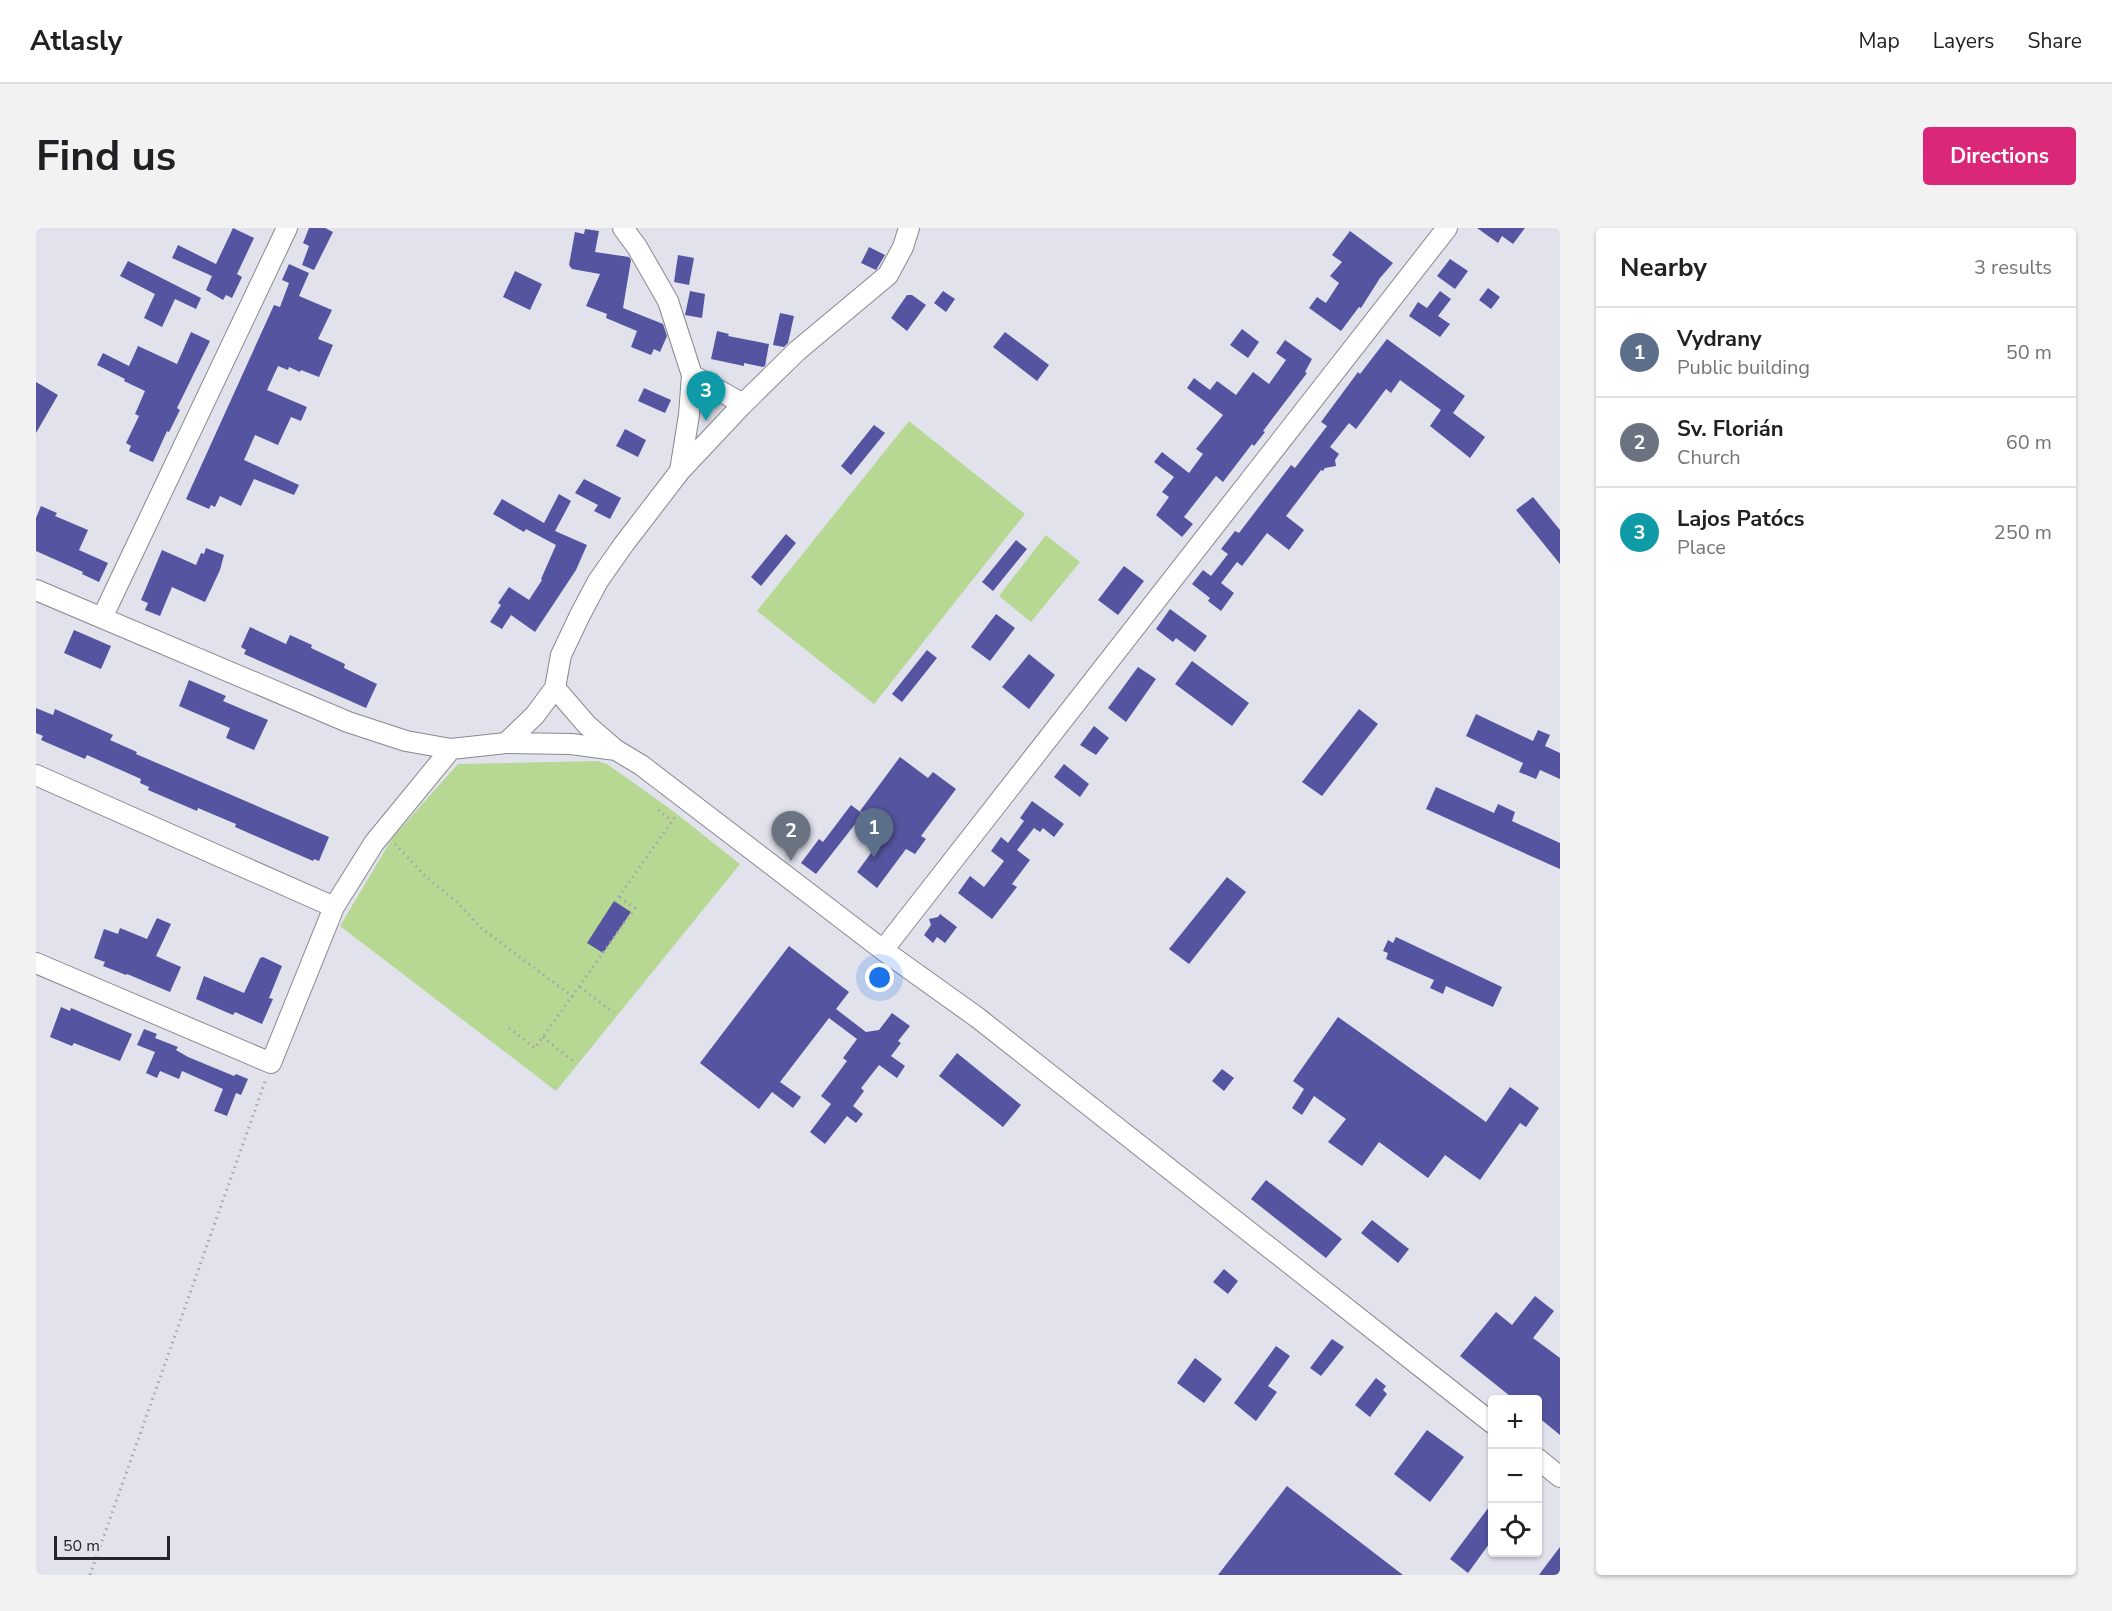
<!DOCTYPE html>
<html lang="en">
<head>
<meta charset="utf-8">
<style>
	body { margin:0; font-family:"Nunito Sans",sans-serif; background:#f2f2f2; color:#202124 }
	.controls { position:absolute; right:18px; bottom:18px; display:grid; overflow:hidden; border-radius:6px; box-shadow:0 2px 4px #0004 }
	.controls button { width:54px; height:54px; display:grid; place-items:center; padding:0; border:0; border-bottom:2px solid #e0e0e0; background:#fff; color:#202124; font:30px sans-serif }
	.scale { position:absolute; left:18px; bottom:15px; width:116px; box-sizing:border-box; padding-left:6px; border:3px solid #252529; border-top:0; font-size:16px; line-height:21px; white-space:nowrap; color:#252529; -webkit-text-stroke:4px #e1e2ec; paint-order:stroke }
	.you { position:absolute; left:844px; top:750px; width:21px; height:21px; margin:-15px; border:4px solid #fff; border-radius:50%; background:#1a73e8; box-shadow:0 0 0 9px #1a73e833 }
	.badge { display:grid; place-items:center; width:39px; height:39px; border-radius:50%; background:#db2777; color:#fff; font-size:20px; font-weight:700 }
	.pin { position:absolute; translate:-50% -50px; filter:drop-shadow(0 2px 3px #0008) }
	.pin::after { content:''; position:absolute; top:32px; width:21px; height:18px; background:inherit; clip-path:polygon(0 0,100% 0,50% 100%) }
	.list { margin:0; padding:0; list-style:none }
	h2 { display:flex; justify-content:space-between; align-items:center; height:78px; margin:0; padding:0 24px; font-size:26px }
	h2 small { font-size:20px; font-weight:400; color:#757577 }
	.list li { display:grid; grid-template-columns:39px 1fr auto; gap:18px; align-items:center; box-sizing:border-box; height:90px; padding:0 24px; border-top:2px solid #e0e0e0 }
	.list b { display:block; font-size:22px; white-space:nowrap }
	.list p { margin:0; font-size:20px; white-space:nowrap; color:#757577 }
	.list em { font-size:20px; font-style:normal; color:#757577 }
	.icon { flex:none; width:33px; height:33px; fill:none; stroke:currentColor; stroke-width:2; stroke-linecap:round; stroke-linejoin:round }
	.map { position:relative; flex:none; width:1524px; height:1347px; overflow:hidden; border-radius:6px }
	header { display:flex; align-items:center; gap:36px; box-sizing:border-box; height:84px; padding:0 30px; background:#fff; border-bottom:2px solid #e0e0e0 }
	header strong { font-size:28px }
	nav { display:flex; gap:33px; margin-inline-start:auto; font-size:21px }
	.intro { display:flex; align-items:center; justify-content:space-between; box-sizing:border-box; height:144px; padding:0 36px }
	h1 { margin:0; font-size:42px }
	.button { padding:15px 27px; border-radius:6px; background:#db2777; color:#fff; font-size:21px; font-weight:700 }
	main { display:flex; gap:36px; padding:0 36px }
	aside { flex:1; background:#fff; border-radius:6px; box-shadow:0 2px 4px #0004 }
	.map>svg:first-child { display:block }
	.green { fill:#b6d892 }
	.building { fill:#5454a0 }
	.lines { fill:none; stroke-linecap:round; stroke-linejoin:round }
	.minor-casing { stroke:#878891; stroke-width:22 }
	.path { stroke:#a4a5ad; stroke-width:3; stroke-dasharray:1.5 4.5; stroke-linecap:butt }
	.minor { stroke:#fff; stroke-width:20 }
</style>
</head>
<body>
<header>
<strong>Atlasly</strong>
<nav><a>Map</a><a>Layers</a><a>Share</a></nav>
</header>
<div class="intro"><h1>Find us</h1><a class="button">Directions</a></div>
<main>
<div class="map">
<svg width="1524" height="1347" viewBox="0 0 1524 1347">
	<rect width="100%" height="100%" fill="#e1e2ec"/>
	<!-- green -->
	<path class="green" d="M 873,193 L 989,286 L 838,476 L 721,383 Z
		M 1010,307 L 1044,334 L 995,394 L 963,368 Z
		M 561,533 L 571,536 L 637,583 L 704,636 L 520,863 L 304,698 L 357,609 L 422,536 Z"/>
	<!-- building -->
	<path class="building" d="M 197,0 L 218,10 L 201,46 L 206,49 L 196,70 L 190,67 L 187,72 L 170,62 L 176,48 L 136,30 L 142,17 L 180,36 Z
		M 273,0 L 289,0 L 297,4 L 278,42 L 266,37 L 273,18 L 267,15 Z
		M 1441,0 L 1489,0 L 1477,16 L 1466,8 L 1462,15 Z
		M 549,1 L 563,3 L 559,24 L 593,29 L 595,32 L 587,80 L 627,96 L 631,108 L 624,124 L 618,121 L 615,127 L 595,119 L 601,103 L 570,90 L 571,86 L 550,78 L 564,46 L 536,41 L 533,37 L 539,4 L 548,6 Z
		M 1314,3 L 1357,35 L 1344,50 L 1325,80 L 1323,79 L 1305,103 L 1273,80 L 1281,69 L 1290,75 L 1303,55 L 1294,48 L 1306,34 L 1296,27 Z
		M 833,19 L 849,27 L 840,42 L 825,35 Z
		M 642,27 L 658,30 L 653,57 L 638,54 Z
		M 1414,31 L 1432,43 L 1419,61 L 1401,48 Z
		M 92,33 L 165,70 L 160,81 L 139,71 L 126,99 L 108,90 L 119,66 L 84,48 Z
		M 253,36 L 273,45 L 263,68 L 296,82 L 282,111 L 297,117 L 283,149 L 265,142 L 264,144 L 253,139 L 252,142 L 242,138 L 231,162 L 271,179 L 265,193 L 255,189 L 242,217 L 219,207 L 208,232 L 263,257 L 258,267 L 218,251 L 205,278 L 184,268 L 179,279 L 175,277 L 173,281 L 150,271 L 238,77 L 244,79 L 253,55 L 246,52 Z
		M 479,43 L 506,56 L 494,82 L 467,69 Z
		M 1452,60 L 1464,69 L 1455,81 L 1443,72 Z
		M 654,63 L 669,66 L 666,90 L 649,87 Z
		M 907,63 L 919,71 L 910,84 L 898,75 Z
		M 1404,63 L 1415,71 L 1402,88 L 1414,96 L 1404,109 L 1373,88 L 1382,74 L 1391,80 Z
		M 871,67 L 876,67 L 890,77 L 871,103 L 855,90 Z
		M 744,85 L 758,88 L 752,115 L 748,119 L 737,117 Z
		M 1206,101 L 1223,114 L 1212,130 L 1194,117 Z
		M 681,103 L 693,106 L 692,108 L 733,116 L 729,138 L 727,139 L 708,135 L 708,138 L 675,131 Z
		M 155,104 L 174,113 L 141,180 L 144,182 L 133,204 L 131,203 L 117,234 L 93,223 L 95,218 L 90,215 L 103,188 L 99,186 L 109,163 L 88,153 L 89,151 L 61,137 L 67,125 L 93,138 L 102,118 L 141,136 Z
		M 969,104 L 1013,137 L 1001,153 L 957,119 Z
		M 1351,111 L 1429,168 L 1417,185 L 1449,209 L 1434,230 L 1394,198 L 1405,182 L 1364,152 L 1355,165 L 1350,161 L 1320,201 L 1313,195 L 1294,219 L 1303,226 L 1299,232 L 1300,238 L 1289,240 L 1287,243 L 1285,242 L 1250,288 L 1268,302 L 1253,322 L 1231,305 L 1206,338 L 1201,334 L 1185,355 L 1198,365 L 1185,383 L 1172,373 L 1174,370 L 1156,356 L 1167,342 L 1175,348 L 1192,326 L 1185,321 L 1199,303 L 1203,305 L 1255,237 L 1259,240 L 1291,198 L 1285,194 L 1322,144 L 1324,146 Z
		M 1249,112 L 1276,131 L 1269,144 L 1271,145 L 1227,203 L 1229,204 L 1218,218 L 1216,216 L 1187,254 L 1180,248 L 1148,289 L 1157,296 L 1146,309 L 1120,287 L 1133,269 L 1126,264 L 1138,249 L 1118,234 L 1126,224 L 1153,245 L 1167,226 L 1160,221 L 1187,187 L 1151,160 L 1158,150 L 1174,162 L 1181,153 L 1200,167 L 1217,144 L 1233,156 L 1250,132 L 1240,125 Z
		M 0,154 L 22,167 L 0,205 Z
		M 608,160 L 635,172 L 629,185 L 602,173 Z
		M 838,197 L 849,205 L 815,247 L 805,238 Z
		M 589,201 L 610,212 L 602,229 L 580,218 Z
		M 548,251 L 585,270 L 574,291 L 558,283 L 562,277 L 539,265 Z
		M 523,266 L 535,273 L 519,303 L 551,317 L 540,342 L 499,404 L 475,387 L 466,401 L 454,394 L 465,377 L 462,375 L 473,359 L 493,372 L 506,352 L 505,351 L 520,317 L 490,301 L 488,304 L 457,286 L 466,271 L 508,295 Z
		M 1497,269 L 1524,302 L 1524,336 L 1480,282 Z
		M 5,278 L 21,285 L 19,288 L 52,302 L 43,322 L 72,335 L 63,354 L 46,346 L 47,344 L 0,323 L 0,290 Z
		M 750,306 L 760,315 L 725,358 L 715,349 Z
		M 980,312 L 991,321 L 957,363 L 946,354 Z
		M 170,320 L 188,327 L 184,342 L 169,374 L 136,359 L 124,388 L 109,382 L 112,375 L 105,372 L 126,322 L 160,337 L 165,325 L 168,326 Z
		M 1088,338 L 1108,353 L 1082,387 L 1062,372 Z
		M 1134,381 L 1171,408 L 1159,424 L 1140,410 L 1137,414 L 1120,401 Z
		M 960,386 L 979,400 L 954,433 L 935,419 Z
		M 214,399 L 250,416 L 254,407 L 276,417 L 275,420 L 309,436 L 308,440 L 341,456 L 330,480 L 208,426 L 210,422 L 205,419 Z
		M 38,402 L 75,418 L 65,441 L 28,425 Z
		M 891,422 L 901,430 L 866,474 L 856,466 Z
		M 993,426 L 1019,447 L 993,481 L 966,459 Z
		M 1156,433 L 1213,475 L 1196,498 L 1139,456 Z
		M 1102,439 L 1120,451 L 1090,494 L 1072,480 Z
		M 153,452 L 190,468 L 187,473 L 232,492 L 218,522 L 190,510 L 194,500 L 143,478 Z
		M 0,480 L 17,487 L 19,481 L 77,507 L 74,512 L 101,524 L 100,526 L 293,609 L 283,633 L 278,631 L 277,633 L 199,599 L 200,596 L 162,580 L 161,583 L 112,562 L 113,559 L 104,555 L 105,551 L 51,527 L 49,531 L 5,512 L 7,508 L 0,505 Z
		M 1323,481 L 1342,496 L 1286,568 L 1266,554 Z
		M 1440,486 L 1497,513 L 1502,502 L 1514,507 L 1509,518 L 1524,525 L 1524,551 L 1504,542 L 1500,551 L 1483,544 L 1487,535 L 1430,508 Z
		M 1058,498 L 1073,510 L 1060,527 L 1044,517 Z
		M 864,529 L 892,550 L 897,544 L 920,561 L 885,608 L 890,611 L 879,626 L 870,621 L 841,660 L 821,644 L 841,617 L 841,610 L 848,601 L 824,583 Z
		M 1028,536 L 1053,556 L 1044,569 L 1018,549 Z
		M 1400,559 L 1458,585 L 1462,576 L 1479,584 L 1476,593 L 1524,615 L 1524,641 L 1390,581 Z
		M 996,573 L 1028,596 L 1018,609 L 1007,600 L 1004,604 L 998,600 L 981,622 L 994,632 L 976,656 L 981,659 L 956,691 L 922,665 L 934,648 L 948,659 L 968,633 L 955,623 L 965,609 L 972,615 L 988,593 L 984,590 Z
		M 815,577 L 827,586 L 780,646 L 765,635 L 783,611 L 787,614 Z
		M 1191,649 L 1210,664 L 1153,736 L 1133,721 Z
		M 578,673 L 595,684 L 567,725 L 551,715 Z
		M 904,686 L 921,699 L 909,715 L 901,709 L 897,715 L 888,707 L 895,697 L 893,691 L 902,689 Z
		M 121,690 L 135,696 L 120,728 L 145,739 L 134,764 L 91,746 L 90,747 L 67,738 L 69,734 L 58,730 L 68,701 L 82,706 L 84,700 L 111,711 Z
		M 1360,709 L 1466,759 L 1457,779 L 1410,758 L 1407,766 L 1394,760 L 1398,752 L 1350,731 L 1352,725 L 1347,723 L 1352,712 L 1357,715 Z
		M 753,718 L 813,764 L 800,781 L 830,804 L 843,802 L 856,785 L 874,798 L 862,813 L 865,815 L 855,828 L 869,838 L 861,850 L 843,837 L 825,860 L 828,863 L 817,878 L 827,886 L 820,895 L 811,888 L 789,916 L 774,904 L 795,876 L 785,868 L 811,833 L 807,830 L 821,811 L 793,790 L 744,854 L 765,869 L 757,880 L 736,864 L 723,881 L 664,835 Z
		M 227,729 L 246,738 L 233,770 L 237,771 L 226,796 L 199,784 L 197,787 L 160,771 L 168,748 L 208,765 L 224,730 Z
		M 25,779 L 34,783 L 35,780 L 96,806 L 84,833 L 38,815 L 36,818 L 14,809 Z
		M 1302,789 L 1450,894 L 1474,859 L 1503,880 L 1490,899 L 1484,895 L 1444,952 L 1409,927 L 1392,950 L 1343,914 L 1326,938 L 1292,914 L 1310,891 L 1278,868 L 1266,887 L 1256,880 L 1268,861 L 1257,853 Z
		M 108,801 L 121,806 L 119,810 L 142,819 L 140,822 L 152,829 L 198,848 L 200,846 L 212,851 L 205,867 L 200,865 L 191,888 L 178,883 L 187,861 L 146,843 L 143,851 L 124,843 L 121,850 L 110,845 L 119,824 L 101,817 Z
		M 921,825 L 985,877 L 967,899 L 903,848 Z
		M 1186,841 L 1198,850 L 1188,863 L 1176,853 Z
		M 1230,952 L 1306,1011 L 1290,1030 L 1215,971 Z
		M 1336,992 L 1373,1021 L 1362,1035 L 1325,1005 Z
		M 1188,1041 L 1202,1053 L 1192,1066 L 1177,1054 Z
		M 1499,1068 L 1518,1083 L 1497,1110 L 1524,1130 L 1524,1207 L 1502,1189 L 1502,1172 L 1479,1172 L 1424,1128 L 1460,1084 L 1476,1097 Z
		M 1296,1111 L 1308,1119 L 1285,1148 L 1274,1140 Z
		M 1240,1118 L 1254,1128 L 1232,1158 L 1241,1164 L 1220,1193 L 1198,1175 Z
		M 1159,1130 L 1186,1151 L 1168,1175 L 1141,1155 Z
		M 1340,1150 L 1350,1158 L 1347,1162 L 1351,1166 L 1334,1189 L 1319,1177 Z
		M 1391,1202 L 1428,1229 L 1394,1274 L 1358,1246 Z
		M 1251,1258 L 1367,1347 L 1182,1347 Z
		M 1456,1275 L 1456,1312 L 1432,1345 L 1414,1331 Z
		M 1524,1319 L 1524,1347 L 1503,1347 L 1511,1336 Z"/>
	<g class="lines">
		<defs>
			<path id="minor" d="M 587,0 L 601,19 L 632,73 L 656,147 L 653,187 L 644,243
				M 656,147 L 707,176
				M 0,362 L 312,494 L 370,513 L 415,521 L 470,515 L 535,516 L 580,522 L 605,537 L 847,722 L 942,790 L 1456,1195
				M 66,390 L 251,0
				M 519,460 L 551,497 L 580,522
				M 470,515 L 499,487 L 519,460 L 525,427 L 544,387 L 562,353 L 588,316 L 644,243 L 707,176 L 761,123 L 852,47 L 867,19 L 873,0
				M 0,547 L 298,679
				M 847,722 L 1411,0
				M 0,735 L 235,835 L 298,679 L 338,615 L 415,521
				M 1502,1231 L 1524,1249"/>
		</defs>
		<!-- minor casing -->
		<use href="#minor" class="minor-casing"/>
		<!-- path -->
		<path class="path" d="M 622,582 L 636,593
			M 359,616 L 390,649 L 421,674 L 444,699 L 537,769
			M 579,674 L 641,586
			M 544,759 L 578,785
			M 473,800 L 499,820 L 599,680 L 583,669
			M 507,809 L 538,834
			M 54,1347 L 230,851"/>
		<!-- minor -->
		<use href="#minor" class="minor"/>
	</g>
</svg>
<div class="controls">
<button>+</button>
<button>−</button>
<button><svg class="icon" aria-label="locate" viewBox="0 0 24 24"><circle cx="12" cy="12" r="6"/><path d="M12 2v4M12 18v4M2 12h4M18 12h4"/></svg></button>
</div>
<div class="scale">50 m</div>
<div class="you"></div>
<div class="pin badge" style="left:838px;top:630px;background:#5c6f8a">1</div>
<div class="pin badge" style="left:755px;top:633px;background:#6b7280">2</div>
<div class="pin badge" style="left:670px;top:193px;background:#0f9aa8">3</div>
</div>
<aside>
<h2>Nearby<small>3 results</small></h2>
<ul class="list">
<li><span class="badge" style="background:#5c6f8a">1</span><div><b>Vydrany</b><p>Public building</p></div><em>50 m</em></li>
<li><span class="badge" style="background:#6b7280">2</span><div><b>Sv. Florián</b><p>Church</p></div><em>60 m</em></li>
<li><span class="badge" style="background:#0f9aa8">3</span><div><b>Lajos Patócs</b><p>Place</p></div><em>250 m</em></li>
</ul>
</aside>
</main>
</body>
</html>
